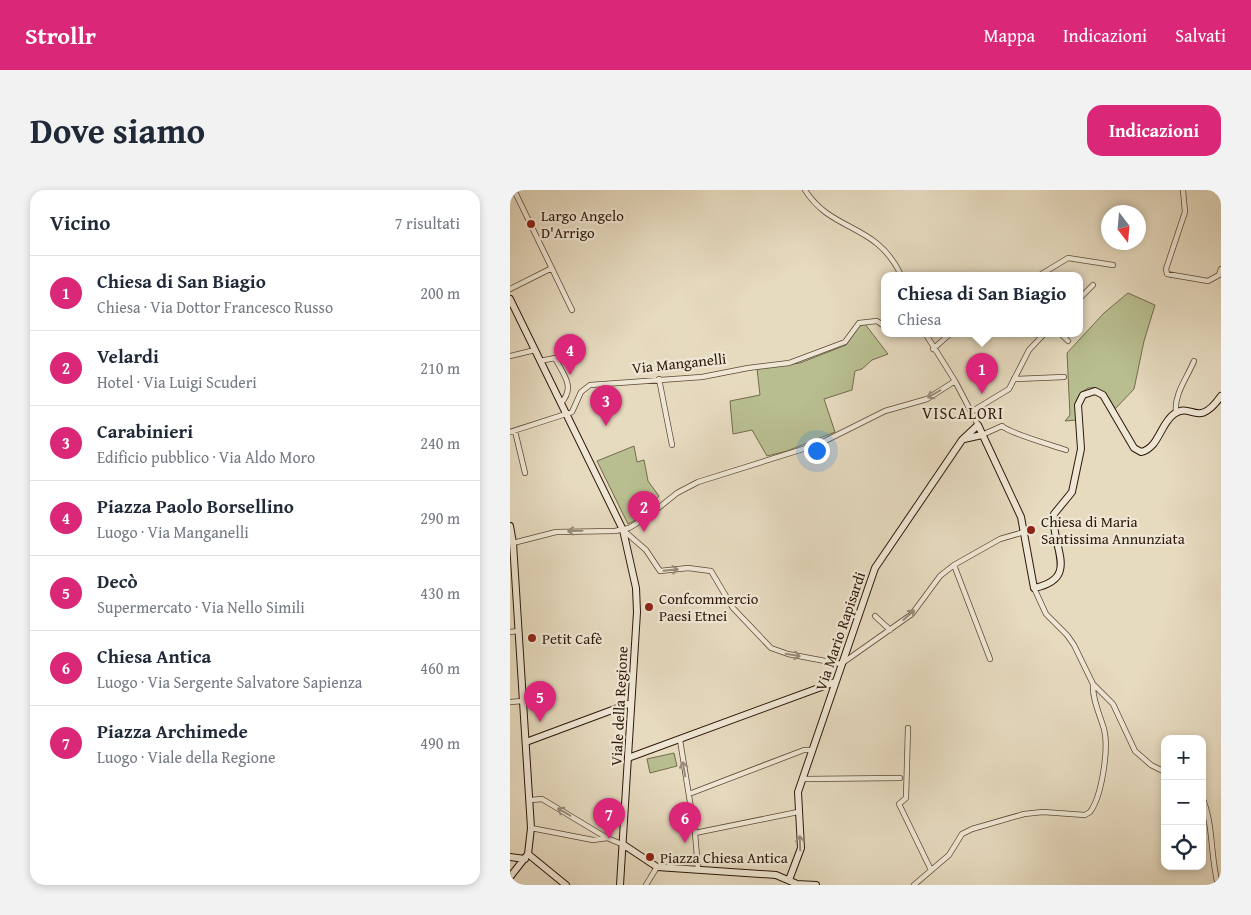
<!DOCTYPE html>
<html lang="it">
<head>
<meta charset="utf-8">
<style>
	body { margin:0; font-family:"Gentium Book Plus",serif; background:#f2f2f3; color:#1f2937 }
	.controls { position:absolute; right:15px; bottom:15px; display:grid; overflow:hidden; border-radius:10px; box-shadow:0 2px 8px #0003 }
	.controls button { width:45px; height:45px; display:grid; place-items:center; padding:0; border:0; border-bottom:1px solid #e0e1e3; background:#fff; color:#1f2937; font:25px sans-serif }
	.compass { position:absolute; left:591px; top:15px; width:45px; height:45px; border-radius:50%; background:#fff; box-shadow:0 2px 8px #0003; rotate:164deg }
	.you { position:absolute; left:306px; top:260px; width:18px; height:18px; margin:-12px; border:4px solid #fff; border-radius:50%; background:#1a73e8; box-shadow:0 0 0 8px #1a73e833 }
	.badge { display:grid; place-items:center; width:32px; height:32px; border-radius:50%; background:#db2777; color:#fff; font-size:16px; font-weight:700 }
	.pin { position:absolute; translate:-50% -41px; filter:drop-shadow(0 1px 2px #0008) }
	.pin::after { content:''; position:absolute; top:26px; width:18px; height:15px; background:inherit; clip-path:polygon(0 0,100% 0,50% 100%) }
	.popup { position:absolute; left:371px; top:82px; width:202px; height:65px; box-sizing:border-box; display:grid; place-content:center; border-radius:10px; background:#fff; filter:drop-shadow(0 1px 4px #0005); font-size:16px; white-space:nowrap; color:#747a83 }
	.popup b { font-size:19px; color:#1f2937 }
	.popup::after { content:''; position:absolute; left:50%; top:100%; margin-left:-10px; border:10px solid transparent; border-top-color:#fff }
	.list { margin:0; padding:0; list-style:none }
	h2 { display:flex; justify-content:space-between; align-items:center; height:65px; margin:0; padding:0 20px; font-size:21px }
	h2 small { font-size:16px; font-weight:400; color:#747a83 }
	.list li { display:grid; grid-template-columns:32px 1fr auto; gap:15px; align-items:center; box-sizing:border-box; height:75px; padding:0 20px; border-top:1px solid #e0e1e3 }
	.list b { display:block; font-size:19px; white-space:nowrap }
	.list p { margin:0; font-size:16px; white-space:nowrap; color:#747a83 }
	.list em { font-size:16px; font-style:normal; color:#747a83 }
	.icon { flex:none; width:28px; height:28px; fill:none; stroke:currentColor; stroke-width:2; stroke-linecap:round; stroke-linejoin:round }
	.map { position:relative; flex:none; width:711px; height:695px; overflow:hidden; border-radius:15px }
	header { display:flex; align-items:center; gap:30px; box-sizing:border-box; height:70px; padding:0 25px; background:#db2777; color:#fff }
	header strong { font-size:24px }
	nav { display:flex; gap:28px; margin-inline-start:auto; font-size:18px }
	.intro { display:flex; align-items:center; justify-content:space-between; box-sizing:border-box; height:120px; padding:0 30px }
	h1 { margin:0; font-size:35px }
	.button { padding:12px 22px; border-radius:15px; background:#db2777; color:#fff; font-size:18px; font-weight:700 }
	main { display:flex; gap:30px; padding:0 30px }
	aside { flex:1; background:#fff; border-radius:15px; box-shadow:0 2px 8px #0003 }
	.map>svg:first-child { display:block }
	.green { fill:#b8be90; stroke:#736b4c }
	.lines { fill:none; stroke-linecap:round; stroke-linejoin:round }
	.street-casing { stroke:#5c4836; stroke-width:6 }
	.secondary-casing { stroke:#2e1809; stroke-width:8 }
	.street { stroke:#efe7d5; stroke-width:4.5 }
	.secondary { stroke:#efe7d5; stroke-width:6 }
	.oneway { stroke:#988a79 }
	.poi-dot { fill:#8f2418; stroke:#efe7d5; stroke-width:2 }
	.labels { text-anchor:middle; dominant-baseline:central; stroke-width:4.5; stroke-linejoin:round; paint-order:stroke }
	.poi-label { font-size:15px; fill:#2e1809; stroke:#efe7d5; text-anchor:start }
	.street-label { font-size:15px; fill:#2e1809; stroke:#efe7d5 }
	.neighbourhood-label { font-size:16px; letter-spacing:1px; fill:#2e1809; stroke:#efe7d5 }
</style>
</head>
<body>
<header>
<strong>Strollr</strong>
<nav><a>Mappa</a><a>Indicazioni</a><a>Salvati</a></nav>
</header>
<div class="intro"><h1>Dove siamo</h1><a class="button">Indicazioni</a></div>
<main>
<aside>
<h2>Vicino<small>7 risultati</small></h2>
<ul class="list">
<li><span class="badge">1</span><div><b>Chiesa di San Biagio</b><p>Chiesa · Via Dottor Francesco Russo</p></div><em>200 m</em></li>
<li><span class="badge">2</span><div><b>Velardi</b><p>Hotel · Via Luigi Scuderi</p></div><em>210 m</em></li>
<li><span class="badge">3</span><div><b>Carabinieri</b><p>Edificio pubblico · Via Aldo Moro</p></div><em>240 m</em></li>
<li><span class="badge">4</span><div><b>Piazza Paolo Borsellino</b><p>Luogo · Via Manganelli</p></div><em>290 m</em></li>
<li><span class="badge">5</span><div><b>Decò</b><p>Supermercato · Via Nello Simili</p></div><em>430 m</em></li>
<li><span class="badge">6</span><div><b>Chiesa Antica</b><p>Luogo · Via Sergente Salvatore Sapienza</p></div><em>460 m</em></li>
<li><span class="badge">7</span><div><b>Piazza Archimede</b><p>Luogo · Viale della Regione</p></div><em>490 m</em></li>
</ul>
</aside>
<div class="map">
<svg width="711" height="695" viewBox="0 0 711 695">
	<rect width="100%" height="100%" fill="#e6dabf"/>
	<filter id="stains"><feTurbulence type="fractalNoise" baseFrequency=".004" numOctaves="4"/><feColorMatrix values="0 0 0 0 .2 0 0 0 0 .09 0 0 0 0 .02 0 0 0 .5 -.17"/></filter>
	<radialGradient id="worn" r=".72"><stop offset=".6" stop-color="#630" stop-opacity="0"/><stop offset="1" stop-color="#630" stop-opacity=".3"/></radialGradient>
	<!-- green -->
	<path class="green" d="M 618,103 L 645,115 L 634,151 L 624,199 L 605,219 C 600,209 593,196 578,198 C 564,206 565,215 567,230 L 555,231 L 560,225 L 557,163 L 594,123 Z
		M 355,134 L 378,164 L 362,170 L 352,179 L 345,181 L 342,200 L 314,209 L 325,242 L 277,261 L 257,266 L 242,240 L 223,244 L 220,211 L 250,205 L 247,179 L 290,173 L 336,155 L 349,136 Z
		M 124,256 L 127,272 L 134,270 L 138,291 L 149,306 L 144,312 L 146,315 L 130,328 L 118,334 L 87,271 Z
		M 164,563 L 167,576 L 140,583 L 137,569 Z"/>
	<g class="lines">
		<defs>
			<path id="street" d="M 4,0 L 62,120
				M 295,0 C 322,43 366,32 391,85
				M 673,0 L 675,22 L 656,79 L 657,84 L 698,91 L 709,85 L 711,79
				M 530,85 L 558,68 L 603,75
				M 0,99 L 42,78
				M 570,108 L 583,95
				M 415,143 L 445,191 L 468,235
				M 550,143 L 558,151
				M 423,159 L 441,143
				M 0,166 L 25,160
				M 30,171 L 45,168 C 53,184 66,197 51,213
				M 149,189 L 162,255
				M 504,189 L 554,187
				M 461,222 L 499,199 L 519,160 L 535,143
				M 666,222 C 664,204 677,188 684,171
				M 5,241 L 15,283
				M 0,242 L 62,222 L 71,202 L 80,195 L 192,187 L 238,178 L 279,173 L 335,152 L 349,133 L 367,131 L 374,136
				M 472,245 L 492,236 C 501,244 542,255 556,260
				M 113,340 L 136,360 L 150,381 L 178,378 L 201,381 L 223,418 L 261,458 L 278,464 L 331,474 L 402,424 L 430,386 L 444,375 L 490,349 L 514,342
				M 3,353 L 46,342 L 105,341 L 119,338 L 136,328 L 167,303 L 188,292 L 309,254 L 375,221 L 417,209 L 445,191
				M 444,375 L 480,469
				M 524,398 L 536,424 L 557,445 L 564,455 L 583,494 L 603,514 L 625,561 L 641,575 L 655,582
				M 365,426 L 380,440
				M 0,442 L 8,441
				M 0,512 L 13,511
				M 398,538 L 396,608 L 389,614 L 421,680
				M 170,550 L 185,643 L 188,679
				M 293,589 L 390,588
				M 179,604 L 294,560 L 302,560
				M 692,607 C 704,635 700,666 708,695
				M 21,610 L 32,609 L 97,648 L 114,655
				M 21,638 L 83,650 L 97,648
				M 185,643 L 288,622
				M 136,695 L 147,677
				M 404,695 L 439,665 L 452,644 L 462,639 L 514,624 L 533,622 L 575,625 L 580,622 C 592,606 599,558 594,539 C 590,525 582,509 583,494"/>
			<path id="secondary" d="M 0,109 L 113,340 L 126,398 L 127,422 L 110,695
				M 454,249 L 472,245
				M 0,336 L 3,353 L 21,638 L 18,664 L 0,687
				M 16,552 L 121,513
				M 118,568 L 325,492
				M 114,655 L 147,677 L 266,685 L 287,694 L 306,695
				M 18,664 L 56,695
				M 0,667 L 15,669
				M 279,690 L 291,658 L 288,602 L 365,378 L 452,250 L 468,235 L 511,327 L 524,398 C 572,388 540,356 544,324 L 562,302 L 571,259 L 568,215 L 573,205 L 585,201 L 593,205 L 624,258 L 631,262 C 649,258 650,234 664,224 C 682,211 687,240 711,206"/>
		</defs>
		<!-- street casing -->
		<use href="#street" class="street-casing"/>
		<!-- secondary casing -->
		<use href="#secondary" class="secondary-casing"/>
		<!-- street -->
		<use href="#street" class="street"/>
		<!-- secondary -->
		<use href="#secondary" class="secondary"/>
	</g>
	<!-- one-way arrows -->
	<defs><path id="oneway-shaft" d="M-6 0H5M1.5-3L5.5 0L1.5 3" fill="none" stroke-width="1.6" stroke-linecap="round" stroke-linejoin="round" transform="scale(1.25)"/></defs>
	<g class="oneway">
		<use href="#oneway-shaft" transform="translate(424 204) rotate(150)"/>
		<use href="#oneway-shaft" transform="translate(65 341) rotate(179)"/>
		<use href="#oneway-shaft" transform="translate(161 380) rotate(-6)"/>
		<use href="#oneway-shaft" transform="translate(399 425) rotate(-42)"/>
		<use href="#oneway-shaft" transform="translate(283 465) rotate(9)"/>
		<use href="#oneway-shaft" transform="translate(174 579) rotate(-100)"/>
		<use href="#oneway-shaft" transform="translate(54 622) rotate(-150)"/>
		<use href="#oneway-shaft" transform="translate(290 653) rotate(-92)"/>
	</g>
	<!-- markers -->
	<g class="poi-dot">
		<circle cx="21" cy="34" r="5"/>
		<circle cx="521" cy="340" r="5"/>
		<circle cx="139" cy="417" r="5"/>
		<circle cx="22" cy="448" r="5"/>
		<circle cx="140" cy="667" r="5"/>
	</g>
	<g class="labels">
		<!-- poi labels -->
		<g class="poi-label">
			<text x="31" y="25">Largo Angelo<tspan x="31" dy="17">D'Arrigo</tspan></text>
			<text x="531" y="331">Chiesa di Maria<tspan x="531" dy="17">Santissima Annunziata</tspan></text>
			<text x="149" y="408">Confcommercio<tspan x="149" dy="17">Paesi Etnei</tspan></text>
			<text x="32" y="448">Petit Cafè</text>
			<text x="150" y="667">Piazza Chiesa Antica</text>
		</g>
		<!-- street labels -->
		<g class="street-label">
			<text transform="translate(169 173) rotate(-6)">Via Manganelli</text>
			<text transform="translate(330 441) rotate(-71)">Via Mario Rapisardi</text>
			<text transform="translate(109 516) rotate(-87)">Viale della Regione</text>
		</g>
		<!-- neighbourhood labels -->
		<g class="neighbourhood-label">
			<text x="453" y="223">VISCALORI</text>
		</g>
	</g>
	<rect width="100%" height="100%" filter="url(#stains)"/>
	<rect width="100%" height="100%" fill="url(#worn)"/>
</svg>
<div class="controls">
<button>+</button>
<button>−</button>
<button><svg class="icon" aria-label="locate" viewBox="0 0 24 24"><circle cx="12" cy="12" r="6"/><path d="M12 2v4M12 18v4M2 12h4M18 12h4"/></svg></button>
</div>
<svg class="compass" viewBox="-18 -18 36 36"><path d="M0-13l5 13h-10z" fill="#e53935"/><path d="M0 13l5-13h-10z" fill="#747a83"/></svg>
<div class="you"></div>
<div class="pin badge" style="left:472px;top:204px">1</div>
<div class="popup"><b>Chiesa di San Biagio</b>Chiesa</div>
<div class="pin badge" style="left:134px;top:342px">2</div>
<div class="pin badge" style="left:96px;top:236px">3</div>
<div class="pin badge" style="left:60px;top:185px">4</div>
<div class="pin badge" style="left:30px;top:532px">5</div>
<div class="pin badge" style="left:175px;top:653px">6</div>
<div class="pin badge" style="left:99px;top:649px">7</div>
</div>
</main>
</body>
</html>
